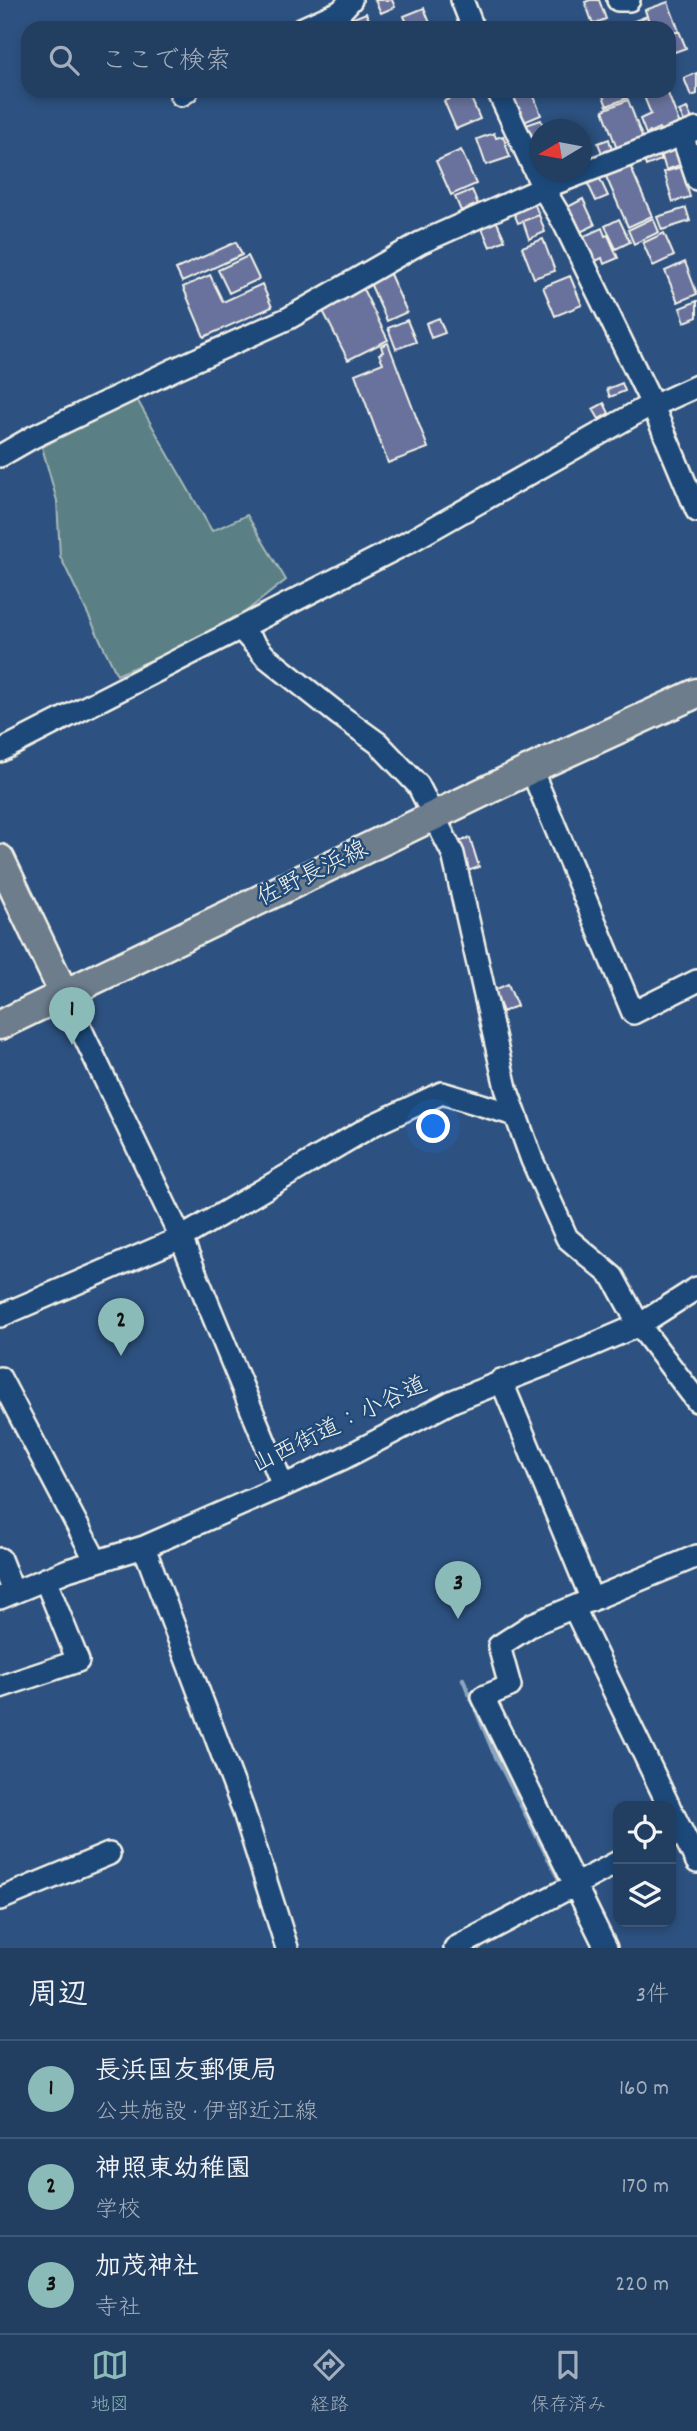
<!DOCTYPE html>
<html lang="ja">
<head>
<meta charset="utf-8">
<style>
	body { margin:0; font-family:Dekko,"Klee One",sans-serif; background:#2a4567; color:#f1f3f6 }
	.controls { position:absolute; right:21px; bottom:21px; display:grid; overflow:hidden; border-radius:14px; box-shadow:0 4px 10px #0003 }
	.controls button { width:63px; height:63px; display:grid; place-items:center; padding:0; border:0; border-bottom:2px solid #3f5776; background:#223e61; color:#f1f3f6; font:35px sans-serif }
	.compass { position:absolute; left:529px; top:119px; width:63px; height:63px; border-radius:50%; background:#223e61; box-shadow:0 4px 10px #0003; rotate:260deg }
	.you { position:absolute; left:434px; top:1127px; width:24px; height:24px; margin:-18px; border:5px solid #fff; border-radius:50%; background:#1a73e8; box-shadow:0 0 0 10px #1a73e833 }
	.badge { display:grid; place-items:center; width:46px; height:46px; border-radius:50%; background:#8bbbb9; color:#111; font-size:23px; font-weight:700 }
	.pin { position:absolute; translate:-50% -58px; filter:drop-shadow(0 2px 4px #0008) }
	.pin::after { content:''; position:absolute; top:37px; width:24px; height:21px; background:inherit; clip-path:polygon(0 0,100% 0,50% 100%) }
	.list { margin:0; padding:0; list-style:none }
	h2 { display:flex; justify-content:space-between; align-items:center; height:91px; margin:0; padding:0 28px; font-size:30px }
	h2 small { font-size:23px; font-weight:400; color:#a2aebd }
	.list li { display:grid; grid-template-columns:46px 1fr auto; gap:21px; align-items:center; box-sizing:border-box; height:98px; padding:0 28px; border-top:2px solid #3f5776 }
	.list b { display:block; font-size:26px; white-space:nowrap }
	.list p { margin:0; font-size:23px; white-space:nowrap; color:#a2aebd }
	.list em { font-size:23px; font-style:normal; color:#a2aebd }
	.icon { flex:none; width:38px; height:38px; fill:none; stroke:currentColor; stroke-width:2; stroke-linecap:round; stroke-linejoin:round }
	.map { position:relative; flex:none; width:697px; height:1948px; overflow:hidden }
	.search { position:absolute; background:#223e61; box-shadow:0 4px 10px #0003; left:21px; right:21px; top:21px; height:77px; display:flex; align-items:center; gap:18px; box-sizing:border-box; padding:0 24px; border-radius:21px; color:#a2aebd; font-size:26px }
	.sheet { height:385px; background:#223e61 }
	nav { display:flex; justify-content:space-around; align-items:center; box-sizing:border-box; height:98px; border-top:2px solid #3f5776; background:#223e61; font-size:19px; color:#a2aebd }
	nav a { display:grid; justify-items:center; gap:4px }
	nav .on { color:#8bbbb9 }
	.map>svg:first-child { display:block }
	.green { fill:#5a8086; stroke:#a7b8b7; stroke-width:2 }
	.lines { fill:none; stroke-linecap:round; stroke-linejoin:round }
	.stream { stroke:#8ca6be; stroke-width:4.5 }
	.building { fill:#67729c; stroke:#f4f1e8; stroke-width:2 }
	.minor-casing { stroke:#f4f1e8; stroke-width:26 }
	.major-casing { stroke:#f4f1e8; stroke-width:33 }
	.minor { stroke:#1f4a7a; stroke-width:21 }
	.major { stroke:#6d7d8c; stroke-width:28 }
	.labels { text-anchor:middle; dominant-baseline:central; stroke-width:5; stroke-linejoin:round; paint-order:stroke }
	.street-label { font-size:24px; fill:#f4f1e8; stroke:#1f4a7a }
</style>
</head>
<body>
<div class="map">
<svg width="697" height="1948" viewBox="0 0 697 1948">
	<rect width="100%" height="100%" fill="#2d5281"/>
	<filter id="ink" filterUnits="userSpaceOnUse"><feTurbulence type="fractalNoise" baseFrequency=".0143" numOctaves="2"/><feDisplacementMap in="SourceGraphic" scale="14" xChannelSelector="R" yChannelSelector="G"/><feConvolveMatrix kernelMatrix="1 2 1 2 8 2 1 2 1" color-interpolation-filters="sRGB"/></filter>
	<g filter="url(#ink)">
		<!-- green -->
		<path class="green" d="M 135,396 L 212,531 L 247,515 L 286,580 L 225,628 L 117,675 L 60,556 L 57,501 L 42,447 Z"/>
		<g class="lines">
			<!-- stream -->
			<path class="stream" d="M 463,1679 L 493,1751 L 561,1883"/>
		</g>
		<!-- building -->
		<path class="building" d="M 375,0 L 392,0 L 395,7 L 381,13 Z
			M 590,0 L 599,0 L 606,19 L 593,24 L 585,2 Z
			M 668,2 L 679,31 L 669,35 L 669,28 L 651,28 L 645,10 Z
			M 424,8 L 432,28 L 409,28 L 404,16 Z
			M 366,13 L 373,28 L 355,28 L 351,19 Z
			M 647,16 L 651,27 L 631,28 L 629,23 Z
			M 679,31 L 686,48 L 669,54 L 669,35 Z
			M 697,73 L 697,94 L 691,96 L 684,78 Z
			M 468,91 L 480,119 L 456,129 L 444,101 Z
			M 503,91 L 532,91 L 541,115 L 517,125 Z
			M 616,91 L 624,91 L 627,98 L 607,106 L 603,96 Z
			M 650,91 L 667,91 L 681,127 L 662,135 L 659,128 L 646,134 L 640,119 L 651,114 L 643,94 Z
			M 628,100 L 643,139 L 617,149 L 603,110 Z
			M 687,108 L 692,119 L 684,122 L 679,111 Z
			M 541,120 L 545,130 L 540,130 L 540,143 L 528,147 L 520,127 Z
			M 494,133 L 496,138 L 503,136 L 510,157 L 486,165 L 477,139 Z
			M 609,139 L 612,150 L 602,153 L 598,143 Z
			M 674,145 L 680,165 L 666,170 L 660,150 Z
			M 461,150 L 476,184 L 451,195 L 436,161 Z
			M 658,151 L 661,160 L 646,166 L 643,157 Z
			M 628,161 L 652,216 L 628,227 L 604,172 Z
			M 681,167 L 690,197 L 673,202 L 664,172 Z
			M 599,177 L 608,196 L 596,201 L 587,182 Z
			M 472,190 L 478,204 L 461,211 L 455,197 Z
			M 583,199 L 595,225 L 576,234 L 564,209 Z
			M 533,200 L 539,215 L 518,223 L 512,208 Z
			M 686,208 L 690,221 L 662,230 L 657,217 Z
			M 539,215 L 545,232 L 529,239 L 523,221 Z
			M 495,218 L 505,240 L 490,247 L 480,224 Z
			M 653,218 L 659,232 L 634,244 L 628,230 Z
			M 619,219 L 630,242 L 616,249 L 605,226 Z
			M 602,228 L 605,236 L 608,235 L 618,258 L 604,264 L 602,258 L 592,263 L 580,238 Z
			M 664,233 L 674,256 L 653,266 L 643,243 Z
			M 543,239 L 555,271 L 534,278 L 522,247 Z
			M 236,242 L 242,255 L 182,282 L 176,269 Z
			M 248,256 L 259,279 L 229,293 L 218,270 Z
			M 685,262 L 697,294 L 678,302 L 665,271 Z
			M 389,272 L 407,312 L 387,321 L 369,281 Z
			M 210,275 L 223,302 L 262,284 L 272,307 L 204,337 L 183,287 Z
			M 570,276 L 582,305 L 555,316 L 543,287 Z
			M 361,285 L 388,340 L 348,360 L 320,305 Z
			M 697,301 L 697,317 L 685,322 L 680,308 Z
			M 439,318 L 445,333 L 431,338 L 426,323 Z
			M 407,320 L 416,342 L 396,349 L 388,328 Z
			M 388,343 L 428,448 L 388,463 L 355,374 L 383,363 L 379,354 L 383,352 L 381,346 Z
			M 622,383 L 625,391 L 610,397 L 607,389 Z
			M 604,403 L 609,413 L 599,419 L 593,409 Z
			M 470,838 L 479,867 L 465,872 L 455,843 Z
			M 508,984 L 517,1006 L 503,1012 L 494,990 Z"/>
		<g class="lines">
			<defs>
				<path id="minor" d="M 462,0 L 473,28
					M 618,0 L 629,0
					M 303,28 L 341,11 L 351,0
					M 498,91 L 543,188 L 564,223 L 652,404 L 697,511
					M 181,95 L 187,91
					M 682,135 L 697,179
					M 653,406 L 697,386
					M 0,456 L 33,437 L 175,369 L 289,318 L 420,243 L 543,188 L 697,129
					M 240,628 L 266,657 L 338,714 L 378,743 L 418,785 L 453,854 L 506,1088 L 532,1160 L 567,1238 L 613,1277 L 639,1325 L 697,1401
					M 0,751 L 407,543 L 652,404
					M 531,769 L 633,1013 L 697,981
					M 64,994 L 181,1238 L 283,1486
					M 0,1316 L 181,1238 L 373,1125 L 442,1093 L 515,1115
					M 0,1378 L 96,1561
					M 501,1380 L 592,1600
					M 144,1547 L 243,1809 L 287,1948
					M 0,1559 L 13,1592
					M 0,1598 L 68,1570 L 144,1547 L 283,1486 L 342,1459 L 453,1401 L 555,1361 L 639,1325 L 697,1288
					M 574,1608 L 669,1806
					M 0,1687 L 78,1661 L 45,1579
					M 671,1810 L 697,1862
					M 0,1899 L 109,1854
					M 455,1948 L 618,1862
					M 606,1948 L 483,1697 L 510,1686 L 499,1646 L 533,1624 L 697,1556"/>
				<path id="major" d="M 0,859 L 64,994
					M 0,1025 L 531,769 L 697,693"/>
			</defs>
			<!-- minor casing -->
			<use href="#minor" class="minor-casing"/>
			<!-- major casing -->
			<use href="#major" class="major-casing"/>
			<!-- minor -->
			<use href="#minor" class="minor"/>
			<!-- major -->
			<use href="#major" class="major"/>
		</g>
	</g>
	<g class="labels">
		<!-- street labels -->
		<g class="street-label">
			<text transform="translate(313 875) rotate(-26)">佐野長浜線</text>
			<text transform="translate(340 1426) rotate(-26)">山西街道：小谷道</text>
		</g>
	</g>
</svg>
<div class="controls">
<button><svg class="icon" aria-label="locate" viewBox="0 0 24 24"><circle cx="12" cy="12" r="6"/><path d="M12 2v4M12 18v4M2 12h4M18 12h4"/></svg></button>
<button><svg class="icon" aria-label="layers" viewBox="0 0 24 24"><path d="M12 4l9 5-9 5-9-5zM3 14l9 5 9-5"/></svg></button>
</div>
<svg class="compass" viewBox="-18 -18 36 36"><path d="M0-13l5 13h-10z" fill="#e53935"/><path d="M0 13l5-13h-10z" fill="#a2aebd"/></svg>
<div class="you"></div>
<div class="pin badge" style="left:72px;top:1045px">1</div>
<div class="pin badge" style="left:121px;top:1356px">2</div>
<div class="pin badge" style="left:458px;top:1619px">3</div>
<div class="search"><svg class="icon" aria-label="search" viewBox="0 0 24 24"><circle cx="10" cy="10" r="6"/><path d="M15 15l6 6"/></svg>ここで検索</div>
</div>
<section class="sheet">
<h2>周辺<small>3件</small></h2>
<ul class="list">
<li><span class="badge">1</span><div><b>長浜国友郵便局</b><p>公共施設 · 伊部近江線</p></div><em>160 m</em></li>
<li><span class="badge">2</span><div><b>神照東幼稚園</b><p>学校</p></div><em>170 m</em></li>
<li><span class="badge">3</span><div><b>加茂神社</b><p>寺社</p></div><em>220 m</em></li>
</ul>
</section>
<nav>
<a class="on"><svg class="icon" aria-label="map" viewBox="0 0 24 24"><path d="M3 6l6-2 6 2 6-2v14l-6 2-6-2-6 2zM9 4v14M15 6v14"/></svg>地図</a>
<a><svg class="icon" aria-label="directions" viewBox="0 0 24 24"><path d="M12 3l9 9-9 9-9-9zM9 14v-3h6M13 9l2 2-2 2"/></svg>経路</a>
<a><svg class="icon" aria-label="saved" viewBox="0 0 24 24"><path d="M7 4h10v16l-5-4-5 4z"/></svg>保存済み</a>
</nav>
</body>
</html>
